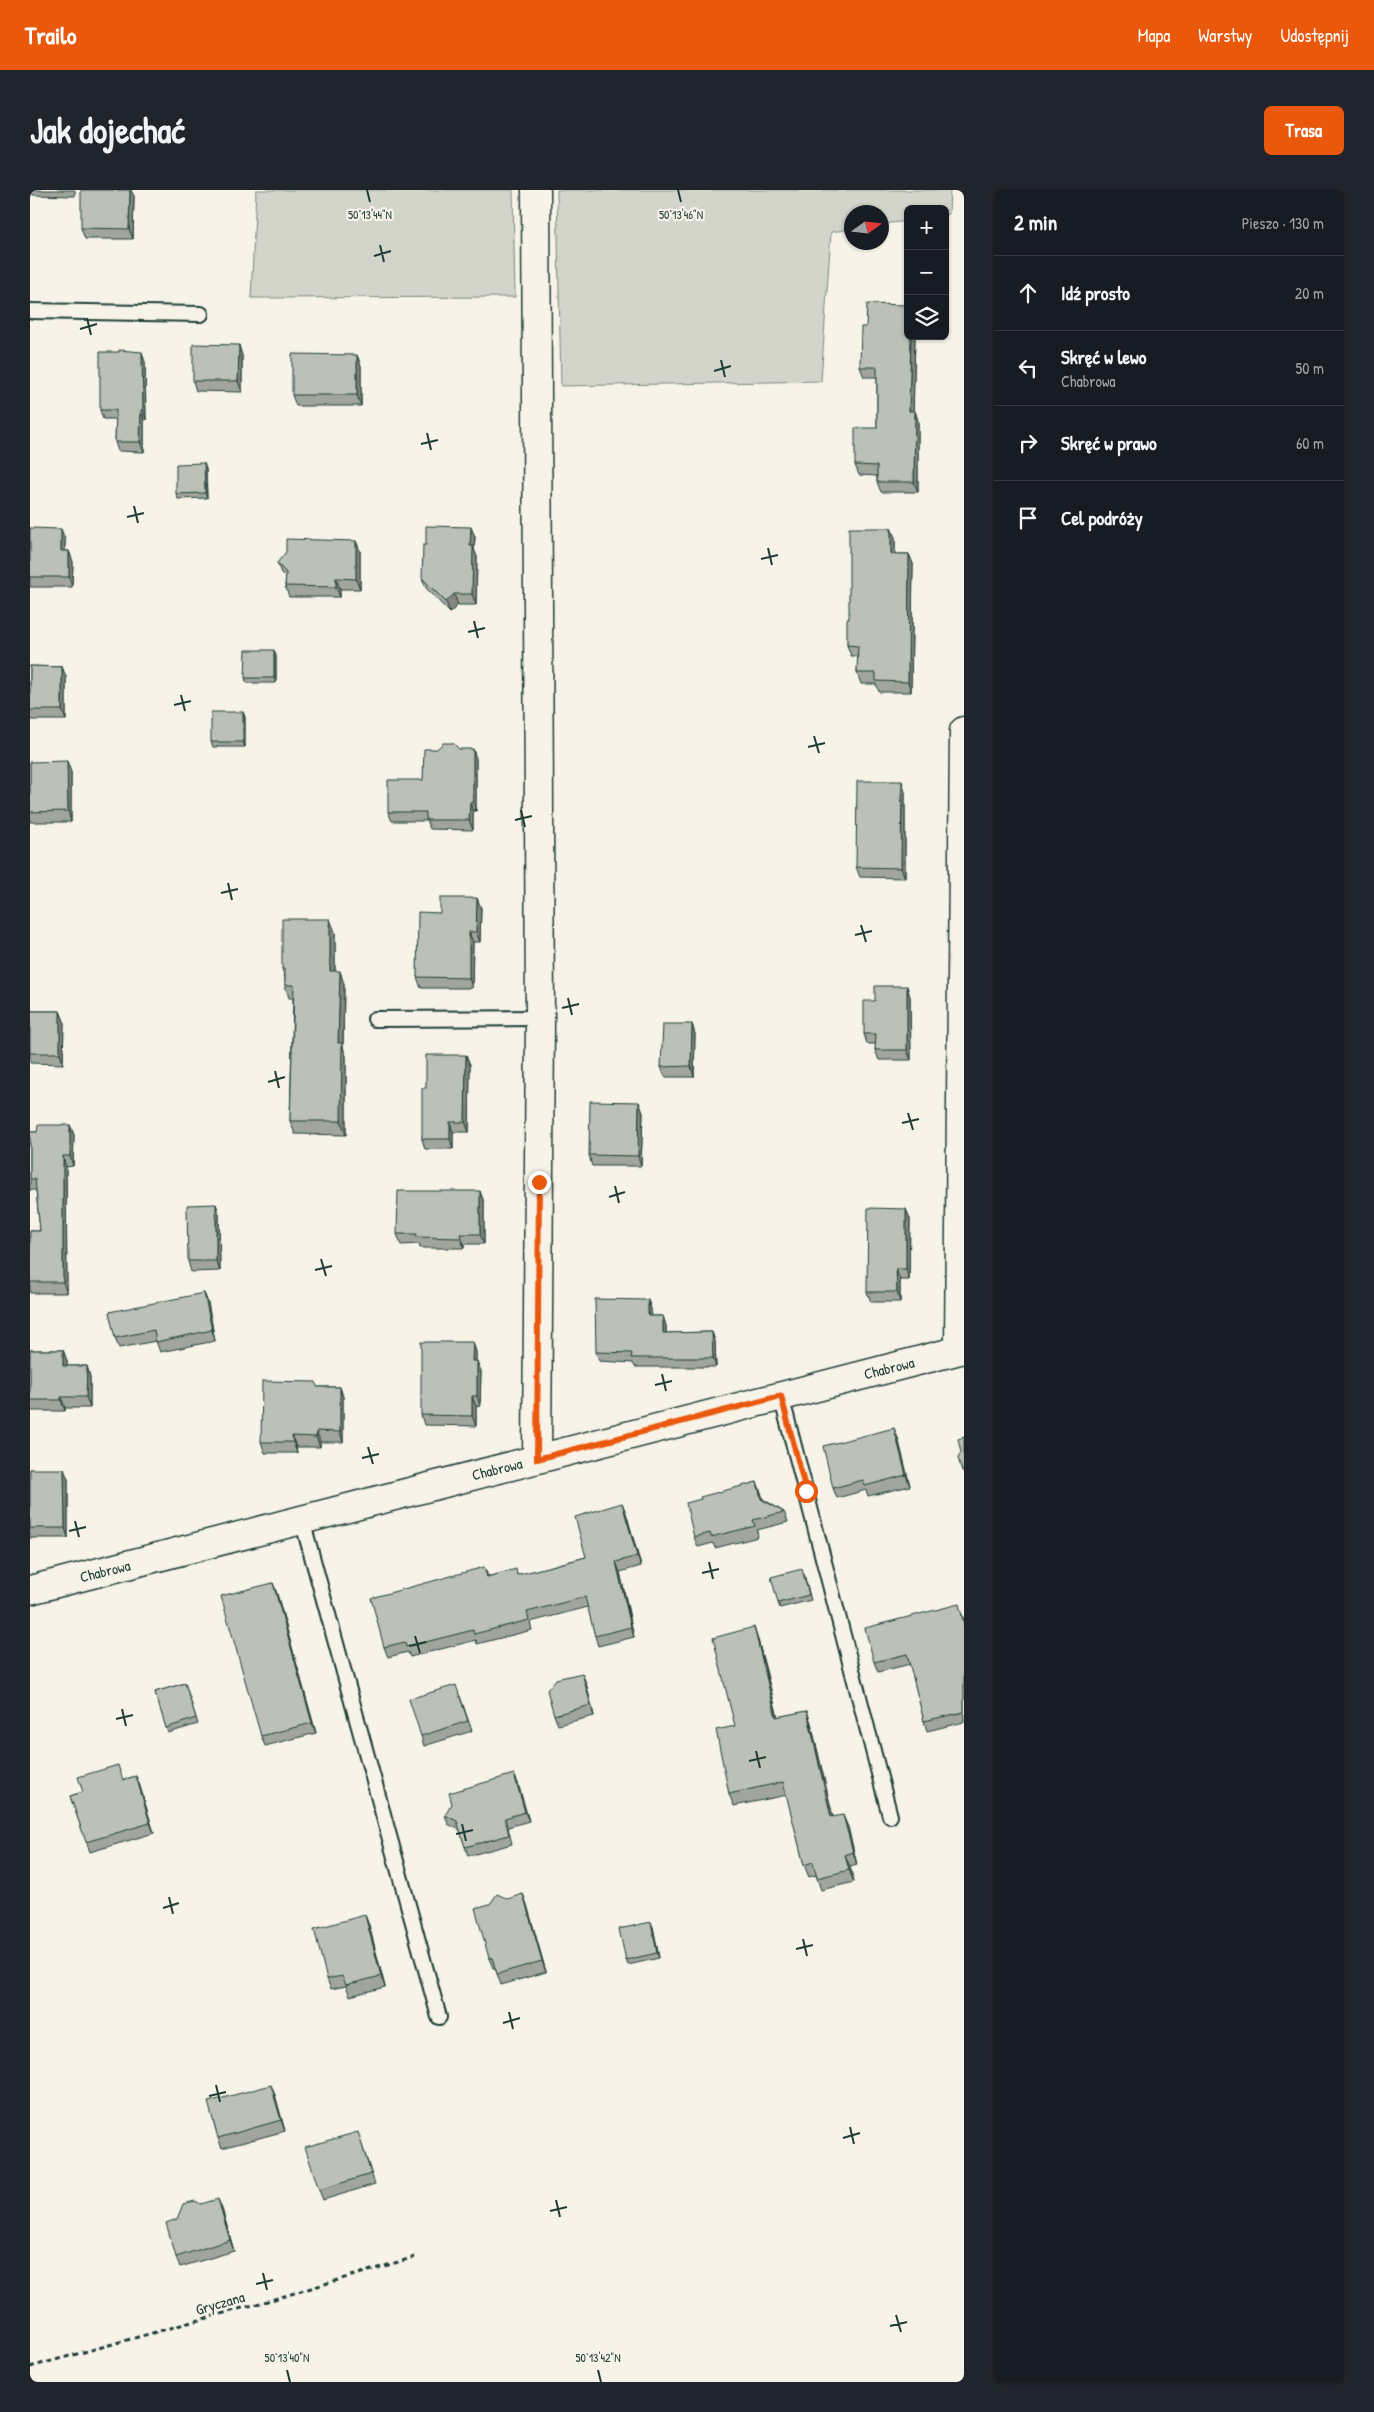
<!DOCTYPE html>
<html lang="pl">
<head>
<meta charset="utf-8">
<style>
	body { margin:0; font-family:"Patrick Hand",sans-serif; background:#20242c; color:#f1f3f6 }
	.controls { position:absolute; right:15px; top:15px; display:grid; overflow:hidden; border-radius:8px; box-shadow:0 1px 4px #0004 }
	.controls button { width:45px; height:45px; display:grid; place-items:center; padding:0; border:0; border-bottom:1px solid #363941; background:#171b24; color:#f1f3f6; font:25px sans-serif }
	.compass { position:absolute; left:814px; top:15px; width:45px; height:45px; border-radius:50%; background:#171b24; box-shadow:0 1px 4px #0004; rotate:76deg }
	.stop { position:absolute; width:15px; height:15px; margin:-11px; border:4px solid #ea580c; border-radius:50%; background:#fff }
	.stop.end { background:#ea580c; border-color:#fff; box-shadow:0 1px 5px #0008 }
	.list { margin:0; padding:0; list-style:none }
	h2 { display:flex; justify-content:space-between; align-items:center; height:65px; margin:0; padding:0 20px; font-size:21px }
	h2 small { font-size:16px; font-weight:400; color:#9ea1a6 }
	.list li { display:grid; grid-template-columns:32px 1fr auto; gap:15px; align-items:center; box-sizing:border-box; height:75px; padding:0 20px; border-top:1px solid #363941 }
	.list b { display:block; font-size:19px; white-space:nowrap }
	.list p { margin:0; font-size:16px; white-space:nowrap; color:#9ea1a6 }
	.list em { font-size:16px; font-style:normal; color:#9ea1a6 }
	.icon { flex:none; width:28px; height:28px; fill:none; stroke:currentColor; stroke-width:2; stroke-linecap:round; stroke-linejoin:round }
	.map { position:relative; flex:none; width:934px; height:2192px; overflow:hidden; border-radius:8px }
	header { display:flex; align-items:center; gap:30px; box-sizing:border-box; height:70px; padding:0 25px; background:#ea580c; color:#fff }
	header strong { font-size:24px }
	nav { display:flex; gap:28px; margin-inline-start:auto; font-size:18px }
	.intro { display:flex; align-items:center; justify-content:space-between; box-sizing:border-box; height:120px; padding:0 30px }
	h1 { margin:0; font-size:35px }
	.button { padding:12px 22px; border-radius:8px; background:#ea580c; color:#fff; font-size:18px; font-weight:700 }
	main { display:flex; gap:30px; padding:0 30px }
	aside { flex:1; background:#171b24; border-radius:8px; box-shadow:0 1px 4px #0004 }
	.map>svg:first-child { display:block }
	.green { fill:#d3d5ca; stroke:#79897f }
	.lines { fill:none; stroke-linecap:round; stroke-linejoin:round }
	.service-casing { stroke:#1f3d34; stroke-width:18 }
	.minor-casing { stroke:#1f3d34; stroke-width:31 }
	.path { stroke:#1f3d34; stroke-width:3; stroke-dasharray:5 4; stroke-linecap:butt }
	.service { stroke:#f7f3e8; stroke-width:14 }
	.minor { stroke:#f7f3e8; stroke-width:28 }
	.wall { fill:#a1a69d; stroke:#1f3d34 }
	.shaded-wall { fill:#83877f; stroke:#1f3d34 }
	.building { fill:#bbc1b6; stroke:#1f3d34 }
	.route { stroke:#ea580c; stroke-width:6 }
	.ticks { fill:none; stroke:#1f3d34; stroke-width:2 }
	.labels { text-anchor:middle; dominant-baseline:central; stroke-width:4.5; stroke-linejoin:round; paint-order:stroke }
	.street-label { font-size:15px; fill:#1f3d34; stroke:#f7f3e8 }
	.ticks-label { font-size:12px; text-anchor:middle; fill:#1f3d34; stroke:#f7f3e8; stroke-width:4.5; stroke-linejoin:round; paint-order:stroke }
</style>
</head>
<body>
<header>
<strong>Trailo</strong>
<nav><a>Mapa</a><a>Warstwy</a><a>Udostępnij</a></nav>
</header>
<div class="intro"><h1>Jak dojechać</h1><a class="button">Trasa</a></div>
<main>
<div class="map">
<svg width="934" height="2192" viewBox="0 0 934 2192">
	<rect width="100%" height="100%" fill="#f7f3e8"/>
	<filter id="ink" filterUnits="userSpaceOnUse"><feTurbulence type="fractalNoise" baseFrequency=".02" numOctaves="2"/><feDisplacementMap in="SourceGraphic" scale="10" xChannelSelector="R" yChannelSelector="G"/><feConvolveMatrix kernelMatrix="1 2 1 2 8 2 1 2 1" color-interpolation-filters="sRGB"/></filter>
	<g filter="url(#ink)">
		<!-- green -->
		<path class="green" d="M 226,0 L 483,0 L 485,107 L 221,108 Z
			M 527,0 L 920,0 L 919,24 L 915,25 L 915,19 L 878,19 L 878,31 L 852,34 L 852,22 L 822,22 L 821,39 L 801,42 L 791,191 L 531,196 Z"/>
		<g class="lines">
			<defs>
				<path id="service" d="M 0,121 L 171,124
					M 345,829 L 510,828
					M 751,1206 L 860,1626
					M 272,1330 L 409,1827"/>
				<path id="minor" d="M 506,0 L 510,828 L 507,1269
					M 929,1160 L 934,541
					M 0,1400 L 934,1159"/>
			</defs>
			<!-- service casing -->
			<use href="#service" class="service-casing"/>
			<!-- minor casing -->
			<use href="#minor" class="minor-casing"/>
			<!-- path -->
			<path class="path" d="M 0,2177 L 241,2110 L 385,2067"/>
			<!-- service -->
			<use href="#service" class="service"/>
			<!-- minor -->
			<use href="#minor" class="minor"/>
		</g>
		<!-- wall -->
		<path class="wall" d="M 1,0 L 45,0 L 45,6 L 3,5 Z
			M 104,6 L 103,49 L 55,49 L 51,38 Z
			M 878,146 L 885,146 L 883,221 L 885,221 L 888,231 L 888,302 L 851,302 L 847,292 L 847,286 L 829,285 L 825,275 L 847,238 L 847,187 L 834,187 L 830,177 Z
			M 212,165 L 212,202 L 166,201 L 163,191 Z
			M 327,165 L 331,176 L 331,216 L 266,216 L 262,205 Z
			M 115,172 L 116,230 L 114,230 L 114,262 L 88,261 L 85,252 L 86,229 L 73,229 L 70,220 Z
			M 174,273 L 176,279 L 177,308 L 148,309 L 146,304 Z
			M 0,338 L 35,349 L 35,361 L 39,361 L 43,372 L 42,397 L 0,397 Z
			M 861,338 L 865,348 L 865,364 L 879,364 L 883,374 L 881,502 L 849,502 L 846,494 L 831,494 L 827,483 L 828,466 L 821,466 L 817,455 L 819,429 Z
			M 445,347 L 444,359 L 447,367 L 446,415 L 428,415 L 420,423 L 396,398 L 392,388 Z
			M 326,351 L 330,361 L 330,399 L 310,399 L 310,407 L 259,407 L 255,396 L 256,388 L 251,383 L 247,373 Z
			M 244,460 L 246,466 L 246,493 L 217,493 L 215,488 Z
			M 0,476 L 32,477 L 36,487 L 36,530 L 0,530 Z
			M 213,522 L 215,527 L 215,557 L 183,557 L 181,552 Z
			M 429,559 L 446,568 L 446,621 L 443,621 L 443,640 L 400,639 L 397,631 L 362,631 L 358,622 L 393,590 Z
			M 0,572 L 41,582 L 41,632 L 0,632 Z
			M 875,602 L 875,688 L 830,687 L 826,677 Z
			M 451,718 L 450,752 L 443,752 L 442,798 L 391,798 L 387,787 L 410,723 Z
			M 305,742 L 305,781 L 314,794 L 313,857 L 316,866 L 316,945 L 265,944 L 260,931 L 263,808 L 259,808 L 255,795 L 255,788 L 252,779 Z
			M 877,796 L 880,807 L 881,870 L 849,870 L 845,860 L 846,854 L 837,854 L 834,844 L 845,811 Z
			M 0,821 L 30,821 L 34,831 L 33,874 L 0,873 Z
			M 662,834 L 665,844 L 664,887 L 635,887 L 631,877 Z
			M 436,865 L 440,875 L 439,942 L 423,942 L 423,959 L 395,959 L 392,949 L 396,898 Z
			M 609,912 L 613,923 L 611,976 L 562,976 L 559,965 Z
			M 40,935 L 44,945 L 43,976 L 36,977 L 37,1103 L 0,1103 L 0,1041 L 10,1041 L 6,1000 L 0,1000 L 0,942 L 7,942 Z
			M 454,1012 L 454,1054 L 434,1054 L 434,1058 L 390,1058 L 389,1054 L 371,1055 L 367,1044 Z
			M 186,1014 L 189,1024 L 190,1081 L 161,1082 L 158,1071 Z
			M 876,1019 L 880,1029 L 879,1090 L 870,1090 L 870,1112 L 841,1112 L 837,1102 Z
			M 174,1103 L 178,1113 L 185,1151 L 130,1162 L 126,1151 L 89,1158 L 85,1148 Z
			M 618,1110 L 621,1119 L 621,1126 L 633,1126 L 636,1136 L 636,1143 L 682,1142 L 685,1151 L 686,1177 L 605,1177 L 603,1173 L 569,1171 L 566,1162 Z
			M 443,1152 L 446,1162 L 446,1171 L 451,1181 L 450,1217 L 446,1216 L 446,1236 L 394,1235 L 391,1225 Z
			M 0,1160 L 33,1160 L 37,1171 L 37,1176 L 57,1176 L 60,1187 L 60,1218 L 35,1218 L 35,1221 L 0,1221 Z
			M 288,1197 L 310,1197 L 313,1207 L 313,1252 L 290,1252 L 290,1257 L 266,1257 L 267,1263 L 235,1263 L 231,1252 Z
			M 868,1248 L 880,1296 L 838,1306 L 836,1300 L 807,1308 L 803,1298 Z
			M 0,1279 L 38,1289 L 38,1348 L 0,1348 Z
			M 727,1292 L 733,1309 L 754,1322 L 758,1332 L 727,1340 L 728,1347 L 685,1358 L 683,1353 L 668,1357 L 664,1347 L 671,1309 Z
			M 592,1313 L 596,1323 L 611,1376 L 590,1382 L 604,1447 L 568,1456 L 565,1446 L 558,1417 L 500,1432 L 502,1440 L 447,1454 L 446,1450 L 380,1467 L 378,1462 L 358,1467 L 354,1457 L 454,1377 L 458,1386 L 488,1385 L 556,1367 Z
			M 774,1384 L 781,1410 L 750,1418 L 748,1413 Z
			M 243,1393 L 247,1404 L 286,1543 L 235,1556 L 231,1546 Z
			M 932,1424 L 934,1430 L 934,1532 L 897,1541 L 894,1531 L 880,1474 L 848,1482 L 844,1472 Z
			M 728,1450 L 748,1527 L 777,1521 L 781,1533 L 803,1627 L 818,1637 L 827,1675 L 820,1677 L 824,1692 L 791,1700 L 786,1685 L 779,1687 L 774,1675 L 757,1605 L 704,1616 L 699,1604 L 705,1536 Z
			M 155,1493 L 168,1534 L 138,1543 L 125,1502 Z
			M 556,1493 L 564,1526 L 528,1535 L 524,1525 Z
			M 430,1506 L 442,1541 L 394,1556 L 391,1546 Z
			M 484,1584 L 499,1631 L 478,1637 L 482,1654 L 438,1666 L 430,1640 L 418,1634 L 415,1625 Z
			M 106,1586 L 124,1643 L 60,1662 L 40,1606 Z
			M 493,1704 L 497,1715 L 516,1782 L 471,1795 L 465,1778 L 463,1778 L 459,1768 L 478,1709 Z
			M 339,1735 L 355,1797 L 320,1806 L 316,1796 L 301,1799 L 297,1789 Z
			M 623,1737 L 629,1768 L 598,1775 L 596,1770 Z
			M 245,1905 L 255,1941 L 192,1958 L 188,1948 Z
			M 331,1952 L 345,1994 L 293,2010 L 289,2000 Z
			M 171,2014 L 192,2019 L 204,2061 L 150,2077 L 146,2067 L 147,2029 Z"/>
		<!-- shaded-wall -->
		<path class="shaded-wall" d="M 100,0 L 101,0 L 104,6 L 103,49 L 99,39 Z
			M 881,146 L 885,146 L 883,231 L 879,221 Z
			M 209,155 L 212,165 L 212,202 L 208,191 Z
			M 112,162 L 115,172 L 116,230 L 113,220 Z
			M 327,165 L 331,176 L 331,216 L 327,205 Z
			M 111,220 L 114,230 L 114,262 L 110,252 Z
			M 885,221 L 888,231 L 888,302 L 884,292 Z
			M 174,273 L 176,279 L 177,308 L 175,303 Z
			M 441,337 L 445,347 L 444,359 L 447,367 L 446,415 L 442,404 L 440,356 Z
			M 861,338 L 865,348 L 865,374 L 861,364 Z
			M 31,339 L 35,349 L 35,372 L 31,361 Z
			M 326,351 L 330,361 L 330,399 L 326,389 Z
			M 39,361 L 43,372 L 42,397 L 39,387 Z
			M 879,364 L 883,374 L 881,502 L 878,492 Z
			M 306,388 L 310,399 L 310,407 L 306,397 Z
			M 424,404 L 428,415 L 420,423 L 416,412 Z
			M 244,460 L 246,466 L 246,493 L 244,488 Z
			M 32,477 L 36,487 L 36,530 L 32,520 Z
			M 213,522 L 215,527 L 215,557 L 213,552 Z
			M 443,559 L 446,568 L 446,621 L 443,612 Z
			M 37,571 L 41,582 L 41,632 L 38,621 Z
			M 872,591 L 875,602 L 875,688 L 871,678 Z
			M 440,612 L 443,621 L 443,640 L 439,630 Z
			M 447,708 L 451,718 L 450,752 L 446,742 Z
			M 300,729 L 305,742 L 305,794 L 300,781 Z
			M 439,742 L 443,752 L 442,798 L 439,788 Z
			M 310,781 L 314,794 L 313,857 L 316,866 L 316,945 L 311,931 L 308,853 Z
			M 877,796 L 880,807 L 881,870 L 877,860 Z
			M 30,821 L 34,831 L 33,874 L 30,863 Z
			M 662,834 L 665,844 L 664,887 L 661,876 Z
			M 436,865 L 440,875 L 439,942 L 435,932 Z
			M 609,912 L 613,923 L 611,976 L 608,966 Z
			M 420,932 L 423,942 L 423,959 L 420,949 Z
			M 40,935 L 44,945 L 43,976 L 40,966 Z
			M 33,966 L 36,977 L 37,1103 L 33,1092 Z
			M 450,1001 L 454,1012 L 454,1054 L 450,1044 Z
			M 186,1014 L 189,1024 L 190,1081 L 186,1071 Z
			M 876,1019 L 880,1029 L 879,1090 L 876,1079 Z
			M 430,1044 L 434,1054 L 434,1058 L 431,1048 Z
			M 866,1079 L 870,1090 L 870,1112 L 867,1102 Z
			M 174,1103 L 178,1113 L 185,1151 L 182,1140 Z
			M 618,1110 L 621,1119 L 621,1136 L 618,1126 Z
			M 633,1126 L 636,1136 L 636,1152 L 633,1143 Z
			M 682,1142 L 685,1151 L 686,1177 L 683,1168 Z
			M 443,1152 L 446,1162 L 446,1181 L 442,1171 Z
			M 33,1160 L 37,1171 L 37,1186 L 33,1176 Z
			M 447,1171 L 451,1181 L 450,1217 L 447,1206 Z
			M 57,1176 L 60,1187 L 60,1218 L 56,1207 Z
			M 310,1197 L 313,1207 L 313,1252 L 310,1242 Z
			M 442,1206 L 446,1216 L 446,1236 L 442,1226 Z
			M 31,1207 L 35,1218 L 35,1221 L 31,1210 Z
			M 864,1238 L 868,1248 L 880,1296 L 876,1285 Z
			M 287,1241 L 290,1252 L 290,1257 L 286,1247 Z
			M 262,1246 L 266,1257 L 267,1263 L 263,1252 Z
			M 34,1279 L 38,1289 L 38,1348 L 35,1338 Z
			M 727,1292 L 731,1302 L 735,1319 L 731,1309 Z
			M 592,1313 L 596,1323 L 611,1376 L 607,1366 Z
			M 586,1372 L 590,1382 L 604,1447 L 601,1437 Z
			M 243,1393 L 247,1404 L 286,1543 L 282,1533 Z
			M 724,1437 L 728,1450 L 751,1540 L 746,1527 Z
			M 552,1483 L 556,1493 L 564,1526 L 561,1515 Z
			M 777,1521 L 781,1533 L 806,1640 L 801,1627 Z
			M 484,1584 L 488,1593 L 499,1631 L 495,1622 Z
			M 106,1586 L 110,1596 L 124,1643 L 120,1633 Z
			M 813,1625 L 818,1637 L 827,1675 L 823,1662 Z
			M 815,1665 L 820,1677 L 824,1692 L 819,1680 Z
			M 493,1704 L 497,1715 L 516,1782 L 512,1771 Z
			M 335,1725 L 339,1735 L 355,1797 L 351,1786 Z
			M 621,1732 L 623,1737 L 629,1768 L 627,1763 Z
			M 241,1895 L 245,1905 L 255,1941 L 251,1930 Z
			M 188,2009 L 192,2019 L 204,2061 L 200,2050 Z"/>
		<!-- building -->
		<path class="building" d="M 51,0 L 100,0 L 99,39 L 51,38 Z
			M 837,114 L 878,115 L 878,146 L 881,146 L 879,221 L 885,221 L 884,292 L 847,292 L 847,276 L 825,275 L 825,238 L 847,238 L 847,177 L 830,177 L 831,137 L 836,137 Z
			M 163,154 L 209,155 L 208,191 L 163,191 Z
			M 89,160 L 112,162 L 113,220 L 111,220 L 110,252 L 85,252 L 86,220 L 70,220 L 70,162 L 89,162 Z
			M 262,164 L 327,165 L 327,205 L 262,205 Z
			M 174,273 L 175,303 L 146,304 L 146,274 Z
			M 396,336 L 441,337 L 440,356 L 443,356 L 442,404 L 424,404 L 416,412 L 392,388 L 393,355 L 396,355 Z
			M 0,338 L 31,339 L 31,361 L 39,361 L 39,387 L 0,387 Z
			M 819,338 L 861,338 L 861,364 L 879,364 L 878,492 L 846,491 L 846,483 L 827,483 L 828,456 L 817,455 L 817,429 L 819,429 Z
			M 256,349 L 326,351 L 326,389 L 306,388 L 306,397 L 255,396 L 256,383 L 247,373 L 256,362 Z
			M 216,460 L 244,460 L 244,488 L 215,488 Z
			M 0,476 L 32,477 L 32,520 L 0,520 Z
			M 181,522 L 213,522 L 213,552 L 181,552 Z
			M 413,553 L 423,553 L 429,559 L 443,559 L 443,612 L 440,612 L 439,630 L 396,630 L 396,622 L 358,622 L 358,590 L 393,590 L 394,559 L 407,559 Z
			M 37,571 L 38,621 L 0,622 L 0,572 Z
			M 827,591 L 872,591 L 871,678 L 826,677 Z
			M 410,708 L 447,708 L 446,742 L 439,742 L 439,788 L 387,787 L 388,722 L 410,723 Z
			M 252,729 L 300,729 L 300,781 L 310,781 L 308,853 L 312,853 L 311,931 L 260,931 L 264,795 L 255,795 L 255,779 L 252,779 Z
			M 845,796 L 877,796 L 877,860 L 845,860 L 846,844 L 834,844 L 834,811 L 845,811 Z
			M 0,821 L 30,821 L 30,863 L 0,863 Z
			M 633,834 L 662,834 L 661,876 L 631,877 Z
			M 396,865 L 436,865 L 435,932 L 420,932 L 420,949 L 392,949 L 392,898 L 396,898 Z
			M 560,911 L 609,912 L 608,966 L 559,965 Z
			M 8,935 L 40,935 L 40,966 L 33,966 L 33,1092 L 0,1092 L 0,1041 L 10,1041 L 5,989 L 0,989 L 0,942 L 7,942 Z
			M 368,1001 L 450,1001 L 450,1044 L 430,1044 L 431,1048 L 386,1047 L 387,1044 L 367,1044 Z
			M 186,1014 L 186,1071 L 158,1071 L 157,1015 Z
			M 838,1018 L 876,1019 L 876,1079 L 866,1079 L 867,1102 L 837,1102 Z
			M 174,1103 L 182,1140 L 126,1152 L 124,1140 L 85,1148 L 79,1122 Z
			M 565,1109 L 618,1110 L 618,1126 L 633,1126 L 633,1143 L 682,1142 L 683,1168 L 601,1168 L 602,1163 L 566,1162 Z
			M 391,1152 L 443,1152 L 442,1171 L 447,1171 L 447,1206 L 442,1206 L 442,1226 L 391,1225 Z
			M 0,1160 L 33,1160 L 33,1176 L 57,1176 L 56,1207 L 31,1207 L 31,1210 L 0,1210 Z
			M 232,1191 L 286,1192 L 287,1197 L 310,1197 L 310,1242 L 287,1241 L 286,1247 L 262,1246 L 263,1252 L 231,1252 Z
			M 864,1238 L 876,1285 L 835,1296 L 833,1290 L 803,1298 L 793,1256 Z
			M 934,1247 L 934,1282 L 932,1281 L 928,1268 L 931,1263 L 928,1249 Z
			M 0,1279 L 34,1279 L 35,1338 L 0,1338 Z
			M 727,1292 L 731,1309 L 754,1322 L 723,1330 L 725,1336 L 681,1347 L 680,1343 L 664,1347 L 656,1313 L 671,1309 L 670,1307 Z
			M 592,1313 L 607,1366 L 586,1372 L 601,1437 L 565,1446 L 555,1407 L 497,1422 L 499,1430 L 444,1444 L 443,1440 L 376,1457 L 375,1452 L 354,1457 L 341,1408 L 454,1377 L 457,1387 L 486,1379 L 487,1385 L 556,1367 L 545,1327 Z
			M 772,1379 L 779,1405 L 748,1413 L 741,1387 Z
			M 243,1393 L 282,1533 L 231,1546 L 191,1406 Z
			M 929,1414 L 934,1434 L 934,1522 L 894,1531 L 877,1464 L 844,1472 L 835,1438 Z
			M 724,1437 L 746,1527 L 777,1521 L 801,1627 L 813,1625 L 823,1662 L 815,1665 L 819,1680 L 787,1688 L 783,1672 L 774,1675 L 753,1592 L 699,1604 L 686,1540 L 705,1536 L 683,1448 Z
			M 552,1483 L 561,1515 L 524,1525 L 517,1500 L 526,1489 Z
			M 155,1493 L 166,1528 L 136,1538 L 125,1502 Z
			M 426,1495 L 438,1531 L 391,1546 L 379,1509 Z
			M 88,1575 L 93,1590 L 106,1586 L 120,1633 L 56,1652 L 40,1606 L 53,1602 L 48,1587 Z
			M 484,1584 L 495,1622 L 475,1628 L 479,1645 L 435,1657 L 427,1631 L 415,1625 L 422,1614 L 419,1603 Z
			M 467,1704 L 478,1709 L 493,1704 L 512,1771 L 467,1784 L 462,1767 L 459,1768 L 445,1718 L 460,1714 Z
			M 335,1725 L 351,1786 L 316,1795 L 312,1786 L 297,1789 L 284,1739 Z
			M 621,1732 L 627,1763 L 596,1770 L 589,1739 Z
			M 241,1895 L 251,1930 L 188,1948 L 178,1912 Z
			M 328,1942 L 341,1984 L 289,2000 L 275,1957 Z
			M 188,2009 L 200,2050 L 146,2067 L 136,2033 L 147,2029 L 153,2014 L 165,2011 L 171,2014 Z"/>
	</g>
	<g class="lines" filter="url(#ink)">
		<!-- route -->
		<path class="route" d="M 509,992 L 507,1269 L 751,1206 L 776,1301"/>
	</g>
	<!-- ticks -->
	<path class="ticks" d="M 337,0 L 340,12M 648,0 L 651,12M 350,55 L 354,72M 344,66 L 361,61M 57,128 L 61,145M 50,139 L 67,134M 691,170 L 695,187M 684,181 L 701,176M 397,243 L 401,260M 391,254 L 408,250M 104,316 L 108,333M 97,327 L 114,323M 738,358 L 742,375M 731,369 L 748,365M 444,431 L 448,448M 438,442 L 455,438M 151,505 L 155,521M 144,515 L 161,511M 784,546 L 789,563M 778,557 L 795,553M 491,620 L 495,637M 485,630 L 502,626M 198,693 L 202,710M 191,703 L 208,699M 831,735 L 836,752M 825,745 L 842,741M 538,808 L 542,825M 532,818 L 549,814M 245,881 L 249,898M 238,892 L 255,887M 878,923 L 883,940M 872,933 L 889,929M 585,996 L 589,1013M 579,1007 L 595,1002M 291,1069 L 296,1086M 285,1080 L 302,1076M 632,1184 L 636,1201M 625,1195 L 642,1191M 338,1257 L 343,1274M 332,1268 L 349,1264M 45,1331 L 49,1347M 39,1341 L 56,1337M 679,1372 L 683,1389M 672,1383 L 689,1379M 385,1446 L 390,1463M 379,1456 L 396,1452M 92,1519 L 96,1536M 86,1529 L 103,1525M 726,1561 L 730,1578M 719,1571 L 736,1567M 432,1634 L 436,1651M 426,1644 L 443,1640M 139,1707 L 143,1724M 133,1718 L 149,1713M 773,1749 L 777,1766M 766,1759 L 783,1755M 479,1822 L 483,1839M 473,1833 L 490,1828M 186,1895 L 190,1912M 179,1906 L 196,1902M 820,1937 L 824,1954M 813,1948 L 830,1943M 526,2010 L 530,2027M 520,2021 L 537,2017M 233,2083 L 237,2100M 226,2094 L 243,2090M 866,2125 L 871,2142M 860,2136 L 877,2132M 257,2180 L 260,2192M 568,2180 L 571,2192"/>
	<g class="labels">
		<!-- street labels -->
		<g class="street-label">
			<text transform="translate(859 1178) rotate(-14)">Chabrowa</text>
			<text transform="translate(467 1279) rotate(-14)">Chabrowa</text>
			<text transform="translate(75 1381) rotate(-14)">Chabrowa</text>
			<text transform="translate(190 2113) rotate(-16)">Gryczana</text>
		</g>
	</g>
	<g class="ticks-label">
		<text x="340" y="29">50°13'44"N</text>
		<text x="651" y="29">50°13'46"N</text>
		<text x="257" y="2172">50°13'40"N</text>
		<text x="568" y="2172">50°13'42"N</text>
	</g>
</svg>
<div class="controls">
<button>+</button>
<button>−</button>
<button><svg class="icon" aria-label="layers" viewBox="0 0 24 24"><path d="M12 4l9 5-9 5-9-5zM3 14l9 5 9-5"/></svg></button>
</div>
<svg class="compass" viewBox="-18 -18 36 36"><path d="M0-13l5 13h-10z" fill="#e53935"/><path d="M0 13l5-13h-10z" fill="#9ea1a6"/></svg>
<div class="stop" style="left:776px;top:1301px"></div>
<div class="stop end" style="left:509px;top:992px"></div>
</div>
<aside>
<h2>2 min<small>Pieszo · 130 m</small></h2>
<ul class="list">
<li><svg class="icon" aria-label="ahead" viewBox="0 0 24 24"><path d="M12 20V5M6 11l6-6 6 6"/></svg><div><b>Idź prosto</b></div><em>20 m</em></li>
<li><svg class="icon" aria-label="left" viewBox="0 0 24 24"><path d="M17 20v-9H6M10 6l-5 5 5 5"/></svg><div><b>Skręć w lewo</b><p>Chabrowa</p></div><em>50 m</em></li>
<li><svg class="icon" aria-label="right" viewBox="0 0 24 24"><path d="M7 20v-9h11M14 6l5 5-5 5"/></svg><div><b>Skręć w prawo</b></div><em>60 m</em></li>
<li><svg class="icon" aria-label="arrive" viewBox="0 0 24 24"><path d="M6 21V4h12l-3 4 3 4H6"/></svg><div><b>Cel podróży</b></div></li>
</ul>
</aside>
</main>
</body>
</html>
